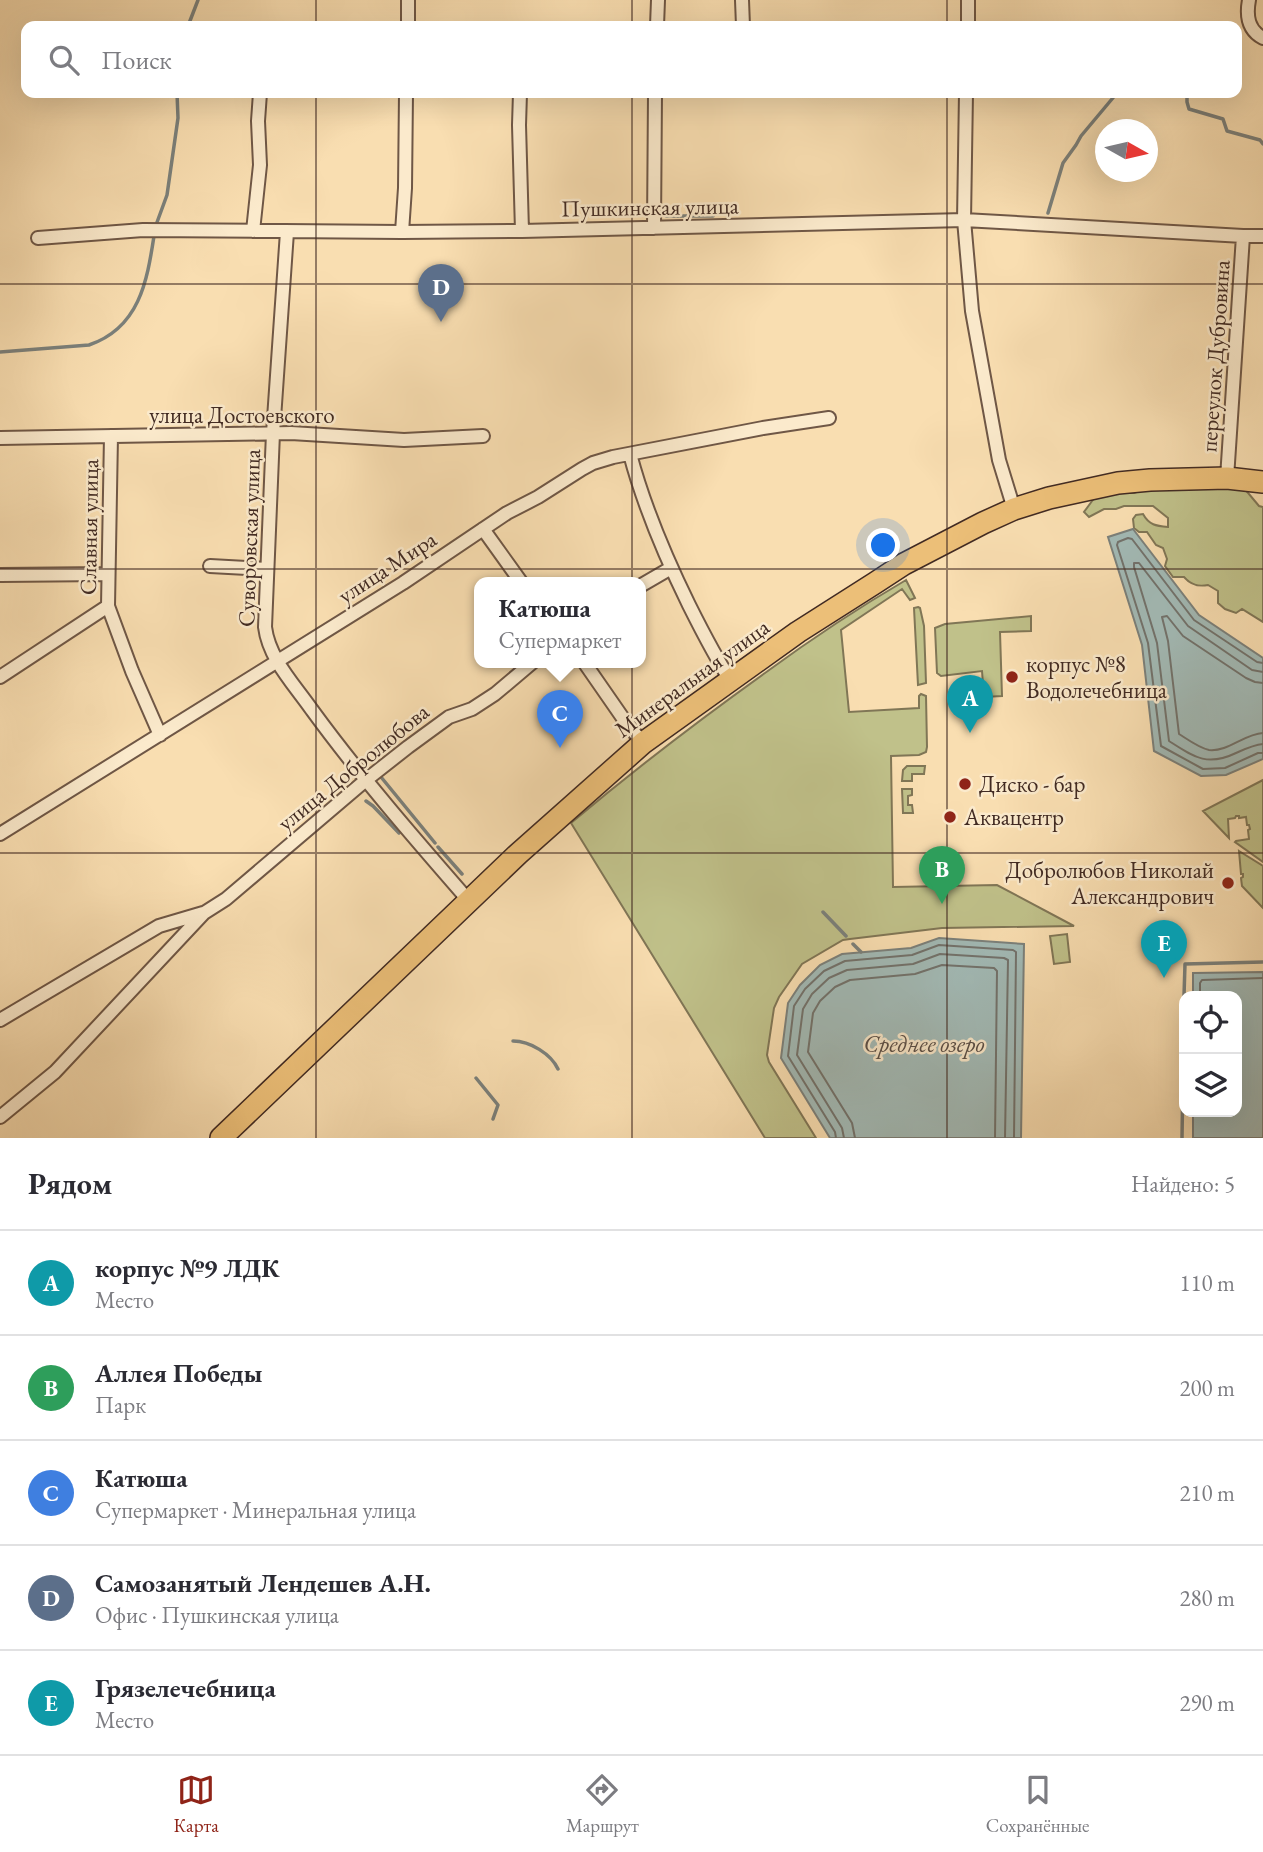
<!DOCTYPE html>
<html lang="ru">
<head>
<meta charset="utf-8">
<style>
	body { margin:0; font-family:"EB Garamond",serif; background:#f2f2f3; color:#2b2b33 }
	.controls { position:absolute; right:21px; bottom:21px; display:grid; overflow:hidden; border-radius:14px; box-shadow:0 7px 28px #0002 }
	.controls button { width:63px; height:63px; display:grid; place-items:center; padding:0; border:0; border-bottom:2px solid #e1e1e2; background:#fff; color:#2b2b33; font:35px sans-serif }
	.compass { position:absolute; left:1095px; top:119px; width:63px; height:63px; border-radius:50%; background:#fff; box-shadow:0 7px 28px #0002; rotate:98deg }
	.you { position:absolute; left:884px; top:546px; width:24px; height:24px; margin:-18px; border:5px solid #fff; border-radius:50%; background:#1a73e8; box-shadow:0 0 0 10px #1a73e833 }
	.badge { display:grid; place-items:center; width:46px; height:46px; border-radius:50%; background:#8f2418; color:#fff; font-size:23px; font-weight:700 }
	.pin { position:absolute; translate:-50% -58px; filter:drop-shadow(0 2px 4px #0008) }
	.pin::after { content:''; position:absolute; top:37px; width:24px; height:21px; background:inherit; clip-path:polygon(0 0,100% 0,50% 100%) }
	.popup { position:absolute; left:474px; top:577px; width:172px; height:91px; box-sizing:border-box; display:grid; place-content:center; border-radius:14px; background:#fff; filter:drop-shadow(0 2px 5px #0005); font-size:23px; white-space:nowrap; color:#7c7c81 }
	.popup b { font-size:26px; color:#2b2b33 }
	.popup::after { content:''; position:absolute; left:50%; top:100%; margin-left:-14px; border:14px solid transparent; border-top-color:#fff }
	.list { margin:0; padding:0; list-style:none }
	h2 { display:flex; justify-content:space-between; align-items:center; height:91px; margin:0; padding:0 28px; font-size:30px }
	h2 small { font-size:23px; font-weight:400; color:#7c7c81 }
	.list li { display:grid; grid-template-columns:46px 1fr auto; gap:21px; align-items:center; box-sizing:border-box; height:105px; padding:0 28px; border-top:2px solid #e1e1e2 }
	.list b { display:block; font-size:26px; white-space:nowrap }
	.list p { margin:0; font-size:23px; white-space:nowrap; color:#7c7c81 }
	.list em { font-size:23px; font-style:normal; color:#7c7c81 }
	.icon { flex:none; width:38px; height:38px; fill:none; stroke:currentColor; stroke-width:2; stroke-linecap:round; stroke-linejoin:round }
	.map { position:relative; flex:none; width:1263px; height:1138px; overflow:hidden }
	.search { position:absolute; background:#fff; box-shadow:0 7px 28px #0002; left:21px; right:21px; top:21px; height:77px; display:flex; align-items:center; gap:18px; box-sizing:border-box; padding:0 24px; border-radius:14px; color:#7c7c81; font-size:26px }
	.sheet { height:616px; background:#fff }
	nav { display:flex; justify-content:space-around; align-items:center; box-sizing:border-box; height:98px; border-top:2px solid #e1e1e2; background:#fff; font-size:19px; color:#7c7c81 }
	nav a { display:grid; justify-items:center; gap:4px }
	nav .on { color:#8f2418 }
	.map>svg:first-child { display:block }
	.green { fill:#c0c18a; stroke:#807656; stroke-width:2 }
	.water { fill:#a2bab6; stroke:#7b807b; stroke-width:2 }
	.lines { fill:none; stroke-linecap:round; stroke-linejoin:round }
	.shore { stroke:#72726c; stroke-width:2 }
	.stream { stroke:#7b807b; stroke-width:3.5 }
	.minor-casing { stroke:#6f5746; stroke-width:16 }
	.primary-casing { stroke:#412a22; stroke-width:24 }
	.minor { stroke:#fbeacc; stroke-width:12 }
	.primary { stroke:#ecbf78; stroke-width:21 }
	.grid { fill:none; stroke:#412a22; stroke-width:2; stroke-opacity:0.55 }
	.poi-dot { fill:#8f2418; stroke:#fbeacc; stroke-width:2.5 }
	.labels { text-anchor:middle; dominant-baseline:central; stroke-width:5; stroke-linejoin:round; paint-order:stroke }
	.street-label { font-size:23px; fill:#412a22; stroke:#fbeacc }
	.poi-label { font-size:23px; fill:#412a22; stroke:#fbeacc; text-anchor:start }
	.water-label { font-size:24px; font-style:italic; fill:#594e47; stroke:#fbeacc }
</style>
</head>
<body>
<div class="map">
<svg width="1263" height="1138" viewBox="0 0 1263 1138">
	<rect width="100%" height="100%" fill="#f9deb1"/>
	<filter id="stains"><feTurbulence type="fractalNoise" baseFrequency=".00286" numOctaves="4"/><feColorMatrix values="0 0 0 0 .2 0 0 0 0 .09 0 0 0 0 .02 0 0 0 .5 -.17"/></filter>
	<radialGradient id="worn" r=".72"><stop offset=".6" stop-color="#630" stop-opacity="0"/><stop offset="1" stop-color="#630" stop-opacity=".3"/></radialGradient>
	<!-- green -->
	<path class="green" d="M 1148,488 L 1244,488 L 1259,506 L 1263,507 L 1263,622 L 1242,609 L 1236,613 L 1225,609 L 1218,603 L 1218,591 L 1208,585 C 1198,587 1191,585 1184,577 L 1173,577 L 1165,566 L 1167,559 L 1163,548 L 1156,545 L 1147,532 L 1139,532 L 1134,528 L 1133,519 L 1136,515 L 1143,514 C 1149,525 1156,526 1168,527 L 1168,518 L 1153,506 L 1124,506 L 1116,509 L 1104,509 L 1089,517 L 1084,512 L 1095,497 L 1107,493 L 1134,493 Z
		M 906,580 L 915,598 L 910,600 L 902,589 L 841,630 L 849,712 L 919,708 L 919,696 L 921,694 L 926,696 L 927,747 L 926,752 L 919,755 L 891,756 L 893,887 L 997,885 L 1074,926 L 942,928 L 850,939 L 843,940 L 802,964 L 779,997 L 774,1008 L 767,1055 L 769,1062 L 816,1138 L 765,1138 L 571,823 C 634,770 698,721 765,673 C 810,640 858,608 906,580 Z
		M 918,607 L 920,608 L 924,626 L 926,683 L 918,685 L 914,608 Z
		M 1031,616 L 1031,631 L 1000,632 L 1002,696 L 984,697 L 982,671 L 941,676 L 937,673 L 935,628 L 945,624 Z
		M 907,766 L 925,766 L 924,774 L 912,774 L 912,781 L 902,781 L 903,770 Z
		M 1263,780 L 1263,862 L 1235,842 L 1236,841 L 1249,839 L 1248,830 L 1250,829 L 1249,825 L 1247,825 L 1246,817 L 1239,818 L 1239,816 L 1236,816 L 1235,818 L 1228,819 L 1229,838 L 1203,811 Z
		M 902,789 L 912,789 L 912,795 L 908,796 L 908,805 L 912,805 L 913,813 L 903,813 Z
		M 1239,851 L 1263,866 L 1263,908 L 1242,886 L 1241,878 L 1243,877 L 1243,874 L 1241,874 Z
		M 1067,934 L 1070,962 L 1054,964 L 1050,936 Z"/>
	<!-- water -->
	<path class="water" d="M 1133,529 L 1199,615 L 1263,658 L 1263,759 L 1226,775 L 1201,776 L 1154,751 L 1142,645 L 1108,537 Z
		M 939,938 L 1024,944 L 1021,1138 L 830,1138 L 781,1058 L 788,1003 L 800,985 L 820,965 L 842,954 L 911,948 Z
		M 1263,972 L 1263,1138 L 1193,1138 L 1193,1112 L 1237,1112 L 1237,996 L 1193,996 L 1193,973 Z"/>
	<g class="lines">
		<!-- shore -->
		<path class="shore" d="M 1263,663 L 1257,662 L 1194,620 L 1132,539 L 1128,538 L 1118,542 L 1117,545 L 1148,643 L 1161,746 L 1203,769 L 1225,768 L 1258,753 L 1263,753
			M 1263,672 L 1252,670 L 1188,626 L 1139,563 L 1134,563 L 1134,567 L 1157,643 L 1169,741 C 1194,757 1207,767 1236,753 C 1245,749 1253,745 1263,744
			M 1263,683 L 1255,682 L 1246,678 L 1183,636 L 1167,616 L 1162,617 L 1168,641 L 1179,734 C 1187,739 1199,748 1209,750 C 1228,752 1244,734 1263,733
			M 1200,996 L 1200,983 L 1202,980 L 1263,978
			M 836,1138 L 835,1132 L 788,1056 L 794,1006 L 805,989 L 824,971 L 845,961 L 912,955 L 939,945 L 1013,950 L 1016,952 L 1014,1138
			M 844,1138 L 842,1128 L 797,1055 L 803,1009 L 812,994 L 829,978 L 847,970 L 913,964 L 940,954 L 1004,958 L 1008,960 L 1005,1138
			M 855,1138 L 852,1123 L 808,1052 L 813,1013 L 820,1001 L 835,987 L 850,980 L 915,974 L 942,965 L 994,968 L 997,971 L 995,1138"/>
		<!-- stream -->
		<path class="stream" d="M 188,26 L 198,0
			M 1187,93 L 1187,102 L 1189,109 L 1223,119 L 1227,131 L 1260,140 L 1263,144
			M 1048,213 L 1063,163 L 1076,145 L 1081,136 L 1117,93
			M 666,216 L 713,216
			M 156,225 L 167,195 L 178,118 L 177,93
			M 0,352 L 89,345 C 139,328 147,282 154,236
			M 381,777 L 435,843
			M 366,801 L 373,806 L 399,833
			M 438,847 L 462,874
			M 823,912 L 846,936
			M 853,944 L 861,952
			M 1184,996 L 1185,964 L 1263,962
			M 513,1041 C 530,1041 551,1054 558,1069
			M 476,1078 L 498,1105 L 493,1119
			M 1182,1138 L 1184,1011"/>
		<defs>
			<path id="minor" d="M 742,0 L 743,26
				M 1249,0 C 1246,16 1248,30 1263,38
				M 408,26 L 408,0
				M 657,26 L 658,0
				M 968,26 L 968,0
				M 520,93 L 519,125 L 522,231
				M 966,93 L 964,220 L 972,311 L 999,460 L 1014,509
				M 654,228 L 655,93
				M 253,231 L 260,165 L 258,121 L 260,93
				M 287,232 L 273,433 L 265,627 C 269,659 294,684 312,710 C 361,777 415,839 469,901
				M 402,232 L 405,188 L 406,93
				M 38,238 L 143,230 L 402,232 L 522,231 L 964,220 L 1243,236 L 1263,236
				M 111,436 L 108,606 L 132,671 L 160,735
				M 0,438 L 291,433 L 404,440 L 483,436
				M 630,454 C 644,507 665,556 689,605 C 702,631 715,657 731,681
				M 1227,478 L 1243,236
				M 483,529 L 521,582
				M 210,566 L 267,569
				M 0,575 L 107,574
				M 640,586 L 671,568
				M 584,662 L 627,724 L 643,743
				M 0,677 L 108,606
				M 0,834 L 403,583 L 507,513 L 538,497 L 582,469 L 593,463 L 613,457 L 763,428 L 829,418
				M 0,1020 L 159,926 L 203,913
				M 0,1117 L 55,1072 L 204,913 L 226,899 L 366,780 L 408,747 L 449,717 L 472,709 L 495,694 L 533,662"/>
			<path id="primary" d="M 221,1138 L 518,854 L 643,743 L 798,632 L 875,583 L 904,564 L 983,523 L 1014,509 L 1049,498 L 1118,483 L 1150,480 L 1227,478 L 1263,482"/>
		</defs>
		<!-- minor casing -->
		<use href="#minor" class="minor-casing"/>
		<!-- primary casing -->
		<use href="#primary" class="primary-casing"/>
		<!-- minor -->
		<use href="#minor" class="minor"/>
		<!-- primary -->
		<use href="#primary" class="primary"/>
	</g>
	<!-- grid -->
	<path class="grid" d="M 316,0 L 316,26M 632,0 L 632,26M 947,0 L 947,26M 316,93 L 316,1138M 632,93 L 632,1138M 947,93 L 947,1138M 0,284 L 1263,284M 0,569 L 1263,569M 0,853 L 1263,853"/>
	<!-- markers -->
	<g class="poi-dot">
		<circle cx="1012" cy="677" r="7"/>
		<circle cx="965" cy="784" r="7"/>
		<circle cx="950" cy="817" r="7"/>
		<circle cx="1228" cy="883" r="7"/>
	</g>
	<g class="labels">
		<!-- street labels -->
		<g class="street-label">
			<text transform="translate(650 207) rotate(-1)">Пушкинская улица</text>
			<text transform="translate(1215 356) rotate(-86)">переулок Дубровина</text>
			<text x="242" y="415">улица Достоевского</text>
			<text transform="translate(89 527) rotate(-89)">Славная улица</text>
			<text transform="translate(249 538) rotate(-88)">Суворовская улица</text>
			<text transform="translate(387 567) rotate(-33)">улица Мира</text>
			<text transform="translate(692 678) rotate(-36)">Минеральная улица</text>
			<text transform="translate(353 767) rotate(-39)">улица Добролюбова</text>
		</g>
		<!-- poi labels -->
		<g class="poi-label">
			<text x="1026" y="664">корпус №8<tspan x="1026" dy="26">Водолечебница</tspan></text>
			<text x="979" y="784">Диско - бар</text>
			<text x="964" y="817">Аквацентр</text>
			<text x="1214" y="870" text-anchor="end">Добролюбов Николай<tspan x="1214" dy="26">Александрович</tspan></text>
		</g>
		<!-- water labels -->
		<g class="water-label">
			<text x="924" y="1043">Среднее озеро</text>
		</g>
	</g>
	<rect width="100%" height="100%" filter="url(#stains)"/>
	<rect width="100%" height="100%" fill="url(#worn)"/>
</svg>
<div class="controls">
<button><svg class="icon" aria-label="locate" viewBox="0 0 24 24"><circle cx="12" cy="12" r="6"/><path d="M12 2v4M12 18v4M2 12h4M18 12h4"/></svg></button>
<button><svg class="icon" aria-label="layers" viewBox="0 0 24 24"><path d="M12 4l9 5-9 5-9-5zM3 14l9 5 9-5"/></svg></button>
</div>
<svg class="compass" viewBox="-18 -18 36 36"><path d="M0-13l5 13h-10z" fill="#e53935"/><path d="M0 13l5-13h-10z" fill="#7c7c81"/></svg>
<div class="you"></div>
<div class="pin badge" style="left:970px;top:733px;background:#0f9aa8">A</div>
<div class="pin badge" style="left:942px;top:904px;background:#2e9e5b">B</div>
<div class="pin badge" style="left:560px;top:748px;background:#3f7fe0">C</div>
<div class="popup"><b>Катюша</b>Супермаркет</div>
<div class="pin badge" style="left:441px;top:322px;background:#5c6f8a">D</div>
<div class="pin badge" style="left:1164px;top:978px;background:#0f9aa8">E</div>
<div class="search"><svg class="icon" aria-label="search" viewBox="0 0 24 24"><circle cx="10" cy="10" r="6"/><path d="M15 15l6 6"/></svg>Поиск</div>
</div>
<section class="sheet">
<h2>Рядом<small>Найдено: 5</small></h2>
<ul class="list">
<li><span class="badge" style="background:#0f9aa8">A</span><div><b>корпус №9 ЛДК</b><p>Место</p></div><em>110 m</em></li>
<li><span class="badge" style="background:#2e9e5b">B</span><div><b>Аллея Победы</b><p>Парк</p></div><em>200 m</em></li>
<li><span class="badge" style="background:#3f7fe0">C</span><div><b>Катюша</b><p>Супермаркет · Минеральная улица</p></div><em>210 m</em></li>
<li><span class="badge" style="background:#5c6f8a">D</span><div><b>Самозанятый Лендешев А.Н.</b><p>Офис · Пушкинская улица</p></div><em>280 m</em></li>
<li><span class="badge" style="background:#0f9aa8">E</span><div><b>Грязелечебница</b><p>Место</p></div><em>290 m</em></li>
</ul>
</section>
<nav>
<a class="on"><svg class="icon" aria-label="map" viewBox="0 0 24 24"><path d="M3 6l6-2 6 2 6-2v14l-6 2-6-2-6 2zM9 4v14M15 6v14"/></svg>Карта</a>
<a><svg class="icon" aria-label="directions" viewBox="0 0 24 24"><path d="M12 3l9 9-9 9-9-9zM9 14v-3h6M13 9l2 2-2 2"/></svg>Маршрут</a>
<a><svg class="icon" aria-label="saved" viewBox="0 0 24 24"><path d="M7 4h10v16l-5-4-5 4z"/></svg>Сохранённые</a>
</nav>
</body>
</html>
